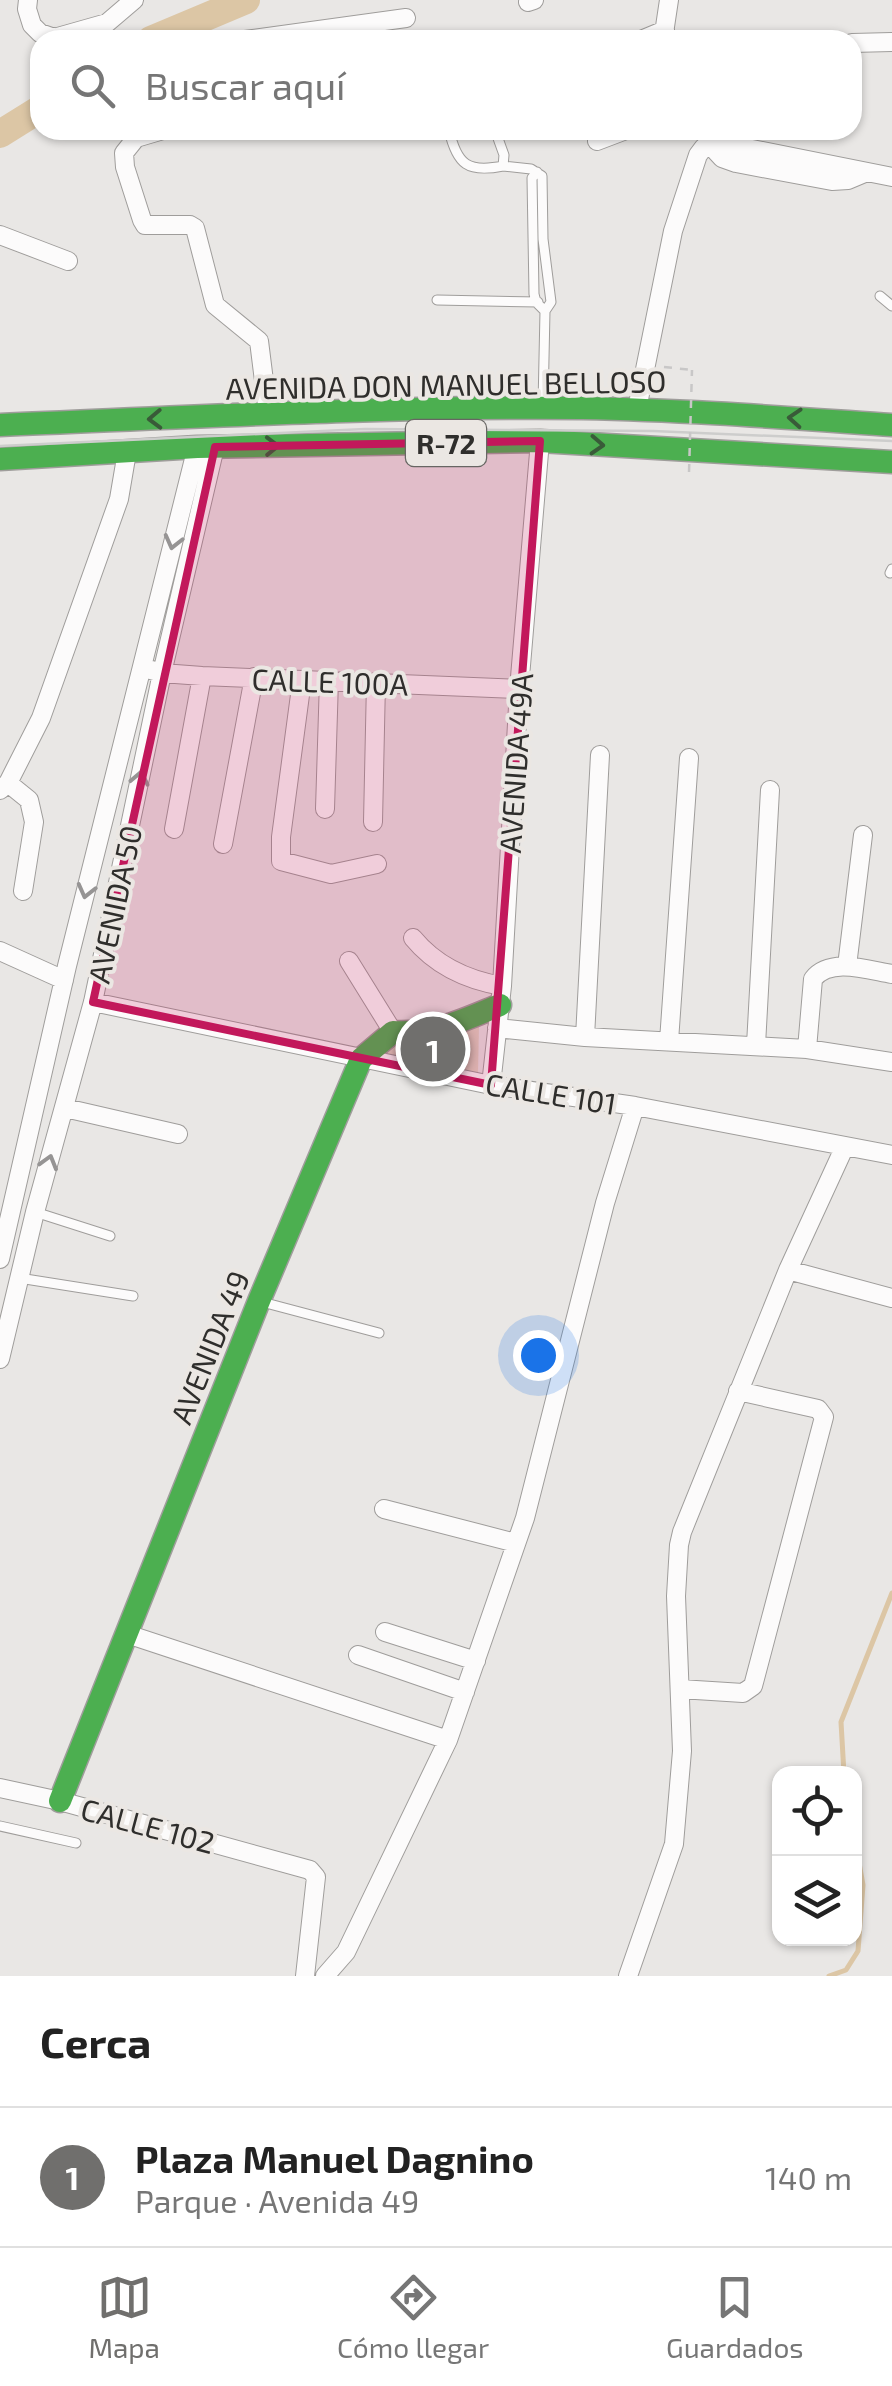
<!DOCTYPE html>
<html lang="es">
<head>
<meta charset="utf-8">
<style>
	body { margin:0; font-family:"Exo 2",sans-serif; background:#f6f6f6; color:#222 }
	.controls { position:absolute; right:30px; bottom:30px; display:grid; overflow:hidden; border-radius:20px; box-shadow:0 2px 8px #0004 }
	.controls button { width:90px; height:90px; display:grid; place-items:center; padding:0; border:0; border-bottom:2px solid #e0e0e0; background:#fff; color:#222; font:50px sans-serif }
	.you { position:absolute; left:538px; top:1355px; width:35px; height:35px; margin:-25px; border:8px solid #fff; border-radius:50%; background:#1a73e8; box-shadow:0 0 0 15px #1a73e833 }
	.badge { display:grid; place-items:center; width:65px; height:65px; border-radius:50%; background:#706f6d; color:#fff; font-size:32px; font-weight:700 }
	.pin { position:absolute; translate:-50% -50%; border:5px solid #fff; box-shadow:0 2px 10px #0006 }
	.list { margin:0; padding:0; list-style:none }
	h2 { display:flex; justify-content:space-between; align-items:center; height:130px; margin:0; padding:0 40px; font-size:42px }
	h2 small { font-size:32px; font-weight:400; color:#767676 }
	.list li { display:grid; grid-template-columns:65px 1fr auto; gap:30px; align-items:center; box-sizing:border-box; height:140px; padding:0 40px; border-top:2px solid #e0e0e0 }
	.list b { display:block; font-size:38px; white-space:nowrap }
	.list p { margin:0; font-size:32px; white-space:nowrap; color:#767676 }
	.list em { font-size:32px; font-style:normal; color:#767676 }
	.icon { flex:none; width:55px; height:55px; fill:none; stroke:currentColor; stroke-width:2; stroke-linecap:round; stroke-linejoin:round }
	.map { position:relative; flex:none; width:892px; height:1976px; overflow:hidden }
	.search { position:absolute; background:#fff; box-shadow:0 2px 8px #0004; left:30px; right:30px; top:30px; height:110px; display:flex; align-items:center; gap:25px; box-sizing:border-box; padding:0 35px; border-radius:30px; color:#767676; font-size:38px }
	.sheet { height:270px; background:#fff }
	nav { display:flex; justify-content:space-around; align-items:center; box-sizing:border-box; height:140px; border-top:2px solid #e0e0e0; background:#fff; font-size:28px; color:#767676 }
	nav a { display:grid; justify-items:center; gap:5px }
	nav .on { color:#706f6d }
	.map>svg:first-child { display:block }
	.park { fill:url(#park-crowns) }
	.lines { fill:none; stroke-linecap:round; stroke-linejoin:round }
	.stream { stroke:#dcc6a5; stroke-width:5 }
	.river { stroke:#dcc6a5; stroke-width:28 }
	.lane-casing { stroke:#9f9d9b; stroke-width:11 }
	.street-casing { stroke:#9f9d9b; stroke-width:20 }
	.fast-casing { stroke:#9f9d9b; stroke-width:25 }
	.path { stroke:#c8c7c7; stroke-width:2.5; stroke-dasharray:8 8; stroke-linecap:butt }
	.lane { stroke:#fcfbfb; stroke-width:9 }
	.street { stroke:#fcfbfb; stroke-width:18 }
	.fast { stroke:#4caf50; stroke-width:22 }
	.tram { stroke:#cdcdcc; stroke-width:2.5 }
	.path-bridge { stroke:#c8c7c7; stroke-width:2.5; stroke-dasharray:8 8; stroke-linecap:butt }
	.oneway { stroke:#395b39 }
	.oneway2 { stroke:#969494 }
	.marked { fill:#c2185b; fill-opacity:0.2; stroke:#c2185b; stroke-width:8; stroke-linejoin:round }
	.labels { text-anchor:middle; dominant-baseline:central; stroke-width:8; stroke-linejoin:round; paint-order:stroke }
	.shield { fill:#ebe7e3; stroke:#676663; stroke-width:2.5 }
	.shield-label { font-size:28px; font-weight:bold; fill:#2f2e2c }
	.street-label { font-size:30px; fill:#2f2e2c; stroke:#ebe7e3 }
</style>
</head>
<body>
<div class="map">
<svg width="892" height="1976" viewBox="0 0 892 1976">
	<defs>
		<pattern id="park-crowns" width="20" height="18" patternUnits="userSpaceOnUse" patternTransform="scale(2.5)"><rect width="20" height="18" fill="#e1d5c3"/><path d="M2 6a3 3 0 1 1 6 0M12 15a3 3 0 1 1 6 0" fill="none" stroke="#c1b7a8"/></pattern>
	</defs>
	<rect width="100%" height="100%" fill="#e9e7e5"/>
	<!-- park -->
	<path class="park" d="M 479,1024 L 478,1074 L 385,1055 L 389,1043 Z"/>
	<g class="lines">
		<!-- stream -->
		<path class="stream" d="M 844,1774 L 841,1722 L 892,1593
			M 829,1976 L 846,1970 L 858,1951 L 863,1885 L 854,1835"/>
		<!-- river -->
		<path class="river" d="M 151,40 L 246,0
			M 0,134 L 40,109"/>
		<defs>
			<path id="lane" d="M 449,130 C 457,165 468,173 503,166
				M 495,130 L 504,155 L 503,166 L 531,169 L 542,176 L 543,239 L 551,302 L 545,311 L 543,405
				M 537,172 L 532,178 L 534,294 L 536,302 L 545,311
				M 880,296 L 892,306
				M 437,300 L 538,302
				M 890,573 L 892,569
				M 35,1212 L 110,1236
				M 19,1278 L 133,1296
				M 262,1302 L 379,1333
				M 0,1826 L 76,1843"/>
			<path id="street" d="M 28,0 L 27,9 L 32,25 L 40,33 L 54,38 L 107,23 L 134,0
				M 528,2 L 534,0
				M 245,40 L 406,18
				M 641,40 L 665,30
				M 663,40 L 669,0
				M 852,43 L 892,42
				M 163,130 L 136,138 L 124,153 L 125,167 L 142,220 L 145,225 L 190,225 L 195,228 L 215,305 L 259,341 L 268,413
				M 597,141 L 626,130
				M 710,145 L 722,158 L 736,163 L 832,181 L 848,180 L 867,172
				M 0,235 L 68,261
				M 637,409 L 673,231 L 698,155 L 704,147 L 727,144 L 892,177
				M 151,670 L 162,673 L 202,676 L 519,689
				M 302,680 L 281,837 L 281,861 L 331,874 L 377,864
				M 8,783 L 29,800 L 34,822 L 23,891
				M 0,790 L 8,783 L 41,718 L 119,499 L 127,452
				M 325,809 L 329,680
				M 373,822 L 376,682
				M 174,829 L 202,676
				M 223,844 L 254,677
				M 413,938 C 436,966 467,980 502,986
				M 0,951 L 64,980
				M 349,961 L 393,1032
				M 847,966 L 863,835
				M 93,1002 L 491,1085 L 635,1106 L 892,1155
				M 497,1028 L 585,1037 L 807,1049 L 892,1062
				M 585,1037 L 600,755
				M 669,1041 L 689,758
				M 756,1045 L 770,790
				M 807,1049 L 813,979 C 830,957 868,970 892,974
				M 491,1085 L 502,986 L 519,689 L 540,441
				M 65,1108 L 178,1134
				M 0,1259 L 67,966 L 197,447
				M 788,1270 L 892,1298
				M 0,1359 L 35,1212 L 93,1002 L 162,673 L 215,447
				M 384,1509 L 516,1543
				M 385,1632 L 476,1661
				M 127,1634 L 448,1740
				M 358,1655 L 465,1692
				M 680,1689 L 743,1693 L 753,1686 L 824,1417 L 818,1409 L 738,1391
				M 0,1788 L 60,1801 L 310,1870 L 316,1877 L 305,1976
				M 325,1976 L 346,1952 L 448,1740 L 525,1518 L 605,1203 L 635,1106
				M 628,1976 L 674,1844 L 682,1751 L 676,1596 L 679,1545 L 682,1532 L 788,1270 L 845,1146"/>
			<path id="fast" d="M 0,425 C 194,417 388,406 582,408 C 686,410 789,418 892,425
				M 0,459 L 197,447 L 540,441 L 892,462
				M 60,1801 L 259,1301 L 361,1059 L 393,1032 C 436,1034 461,1021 500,1005"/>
		</defs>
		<!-- lane casing -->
		<use href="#lane" class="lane-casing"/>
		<!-- street casing -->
		<use href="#street" class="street-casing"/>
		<!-- fast casing -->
		<use href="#fast" class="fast-casing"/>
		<!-- path -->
		<path class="path" d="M 664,367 L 692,370"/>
		<!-- lane -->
		<use href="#lane" class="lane"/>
		<!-- street -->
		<use href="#street" class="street"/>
		<!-- fast -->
		<use href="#fast" class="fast"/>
		<!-- tram -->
		<path class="tram" d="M 0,446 L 365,429 L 653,431 L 892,441"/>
		<!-- path-bridge -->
		<path class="path-bridge" d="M 689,472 L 692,370"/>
	</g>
	<!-- one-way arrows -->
	<defs><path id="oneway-chevron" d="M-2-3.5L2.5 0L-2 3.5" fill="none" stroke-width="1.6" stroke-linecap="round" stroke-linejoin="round" transform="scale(2.5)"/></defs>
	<g class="oneway">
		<use href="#oneway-chevron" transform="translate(795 418) rotate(-176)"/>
		<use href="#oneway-chevron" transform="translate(155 419) rotate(178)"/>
		<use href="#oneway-chevron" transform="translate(597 445) rotate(3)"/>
		<use href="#oneway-chevron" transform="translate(272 446) rotate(-1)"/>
	</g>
	<g class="oneway2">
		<use href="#oneway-chevron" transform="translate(173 542) rotate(104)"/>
		<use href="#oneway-chevron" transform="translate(140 778) rotate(-78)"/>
		<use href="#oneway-chevron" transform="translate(86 891) rotate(104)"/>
		<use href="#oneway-chevron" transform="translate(49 1162) rotate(-74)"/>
	</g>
	<!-- marked area -->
	<path class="marked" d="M 540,441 L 491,1085 L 93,1002 L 215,447 Z"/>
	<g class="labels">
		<!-- shield labels -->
		<rect class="shield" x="406" y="420" width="80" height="46" rx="8"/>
		<g class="shield-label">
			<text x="446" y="443">R-72</text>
		</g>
		<!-- street labels -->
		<g class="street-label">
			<text transform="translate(446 384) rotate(-1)">AVENIDA DON MANUEL BELLOSO</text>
			<text transform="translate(330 681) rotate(2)">CALLE 100A</text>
			<text transform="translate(515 763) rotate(-86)">AVENIDA 49A</text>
			<text transform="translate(114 904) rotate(-78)">AVENIDA 50</text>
			<text transform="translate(551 1093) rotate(9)">CALLE 101</text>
			<text transform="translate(209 1347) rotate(-68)">AVENIDA 49</text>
			<text transform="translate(148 1825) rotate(15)">CALLE 102</text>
		</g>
	</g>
</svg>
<div class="controls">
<button><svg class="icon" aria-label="locate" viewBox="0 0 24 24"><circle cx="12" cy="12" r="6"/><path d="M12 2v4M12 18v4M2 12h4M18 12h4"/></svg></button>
<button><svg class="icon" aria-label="layers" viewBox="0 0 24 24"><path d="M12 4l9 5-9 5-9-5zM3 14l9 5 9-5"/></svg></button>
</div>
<div class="you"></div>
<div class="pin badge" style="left:433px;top:1049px">1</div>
<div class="search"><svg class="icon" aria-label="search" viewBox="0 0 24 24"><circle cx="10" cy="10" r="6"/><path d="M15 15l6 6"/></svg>Buscar aquí</div>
</div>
<section class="sheet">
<h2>Cerca<small></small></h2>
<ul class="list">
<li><span class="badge">1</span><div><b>Plaza Manuel Dagnino</b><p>Parque · Avenida 49</p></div><em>140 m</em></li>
</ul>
</section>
<nav>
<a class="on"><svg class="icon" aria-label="map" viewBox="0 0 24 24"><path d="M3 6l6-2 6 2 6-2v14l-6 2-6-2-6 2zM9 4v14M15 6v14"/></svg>Mapa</a>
<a><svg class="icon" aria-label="directions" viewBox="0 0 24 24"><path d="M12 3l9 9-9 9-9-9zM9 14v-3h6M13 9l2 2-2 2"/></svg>Cómo llegar</a>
<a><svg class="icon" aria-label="saved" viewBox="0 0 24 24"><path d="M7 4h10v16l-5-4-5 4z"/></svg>Guardados</a>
</nav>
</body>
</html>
